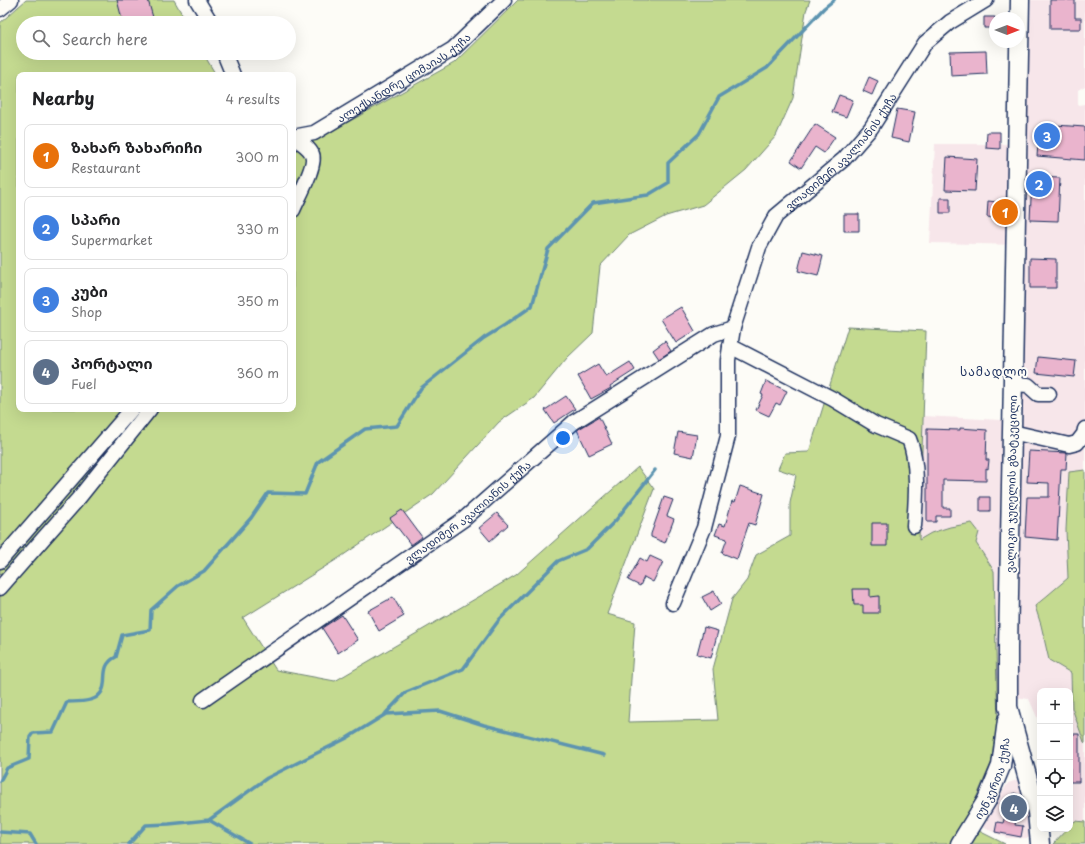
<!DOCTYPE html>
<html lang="en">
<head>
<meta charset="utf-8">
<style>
	body { margin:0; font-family:"Playpen Sans","Noto Sans Georgian",sans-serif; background:#f6f6f6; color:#202124 }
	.controls { position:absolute; right:12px; bottom:12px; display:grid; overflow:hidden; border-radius:8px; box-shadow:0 4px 16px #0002 }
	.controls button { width:36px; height:36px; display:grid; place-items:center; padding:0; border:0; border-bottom:1px solid #e0e0e0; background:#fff; color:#202124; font:20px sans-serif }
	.compass { position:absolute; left:989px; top:12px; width:36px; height:36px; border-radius:50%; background:#fff; box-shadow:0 4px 16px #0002; rotate:90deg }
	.you { position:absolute; left:563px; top:438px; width:14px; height:14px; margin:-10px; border:3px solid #fff; border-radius:50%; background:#1a73e8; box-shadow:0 0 0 6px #1a73e833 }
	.badge { display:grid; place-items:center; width:26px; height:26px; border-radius:50%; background:#111827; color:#fff; font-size:13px; font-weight:700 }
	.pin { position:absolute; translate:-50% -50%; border:2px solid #fff; box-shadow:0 1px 4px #0006 }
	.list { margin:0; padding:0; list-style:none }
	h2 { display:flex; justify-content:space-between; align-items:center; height:52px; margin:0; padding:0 16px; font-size:17px }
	h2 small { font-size:13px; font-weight:400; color:#757577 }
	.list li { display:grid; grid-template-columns:26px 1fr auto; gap:12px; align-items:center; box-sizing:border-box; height:64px; margin:0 8px 8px; padding:0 8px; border:1px solid #e0e0e0; border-radius:8px }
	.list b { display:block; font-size:15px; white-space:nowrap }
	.list p { margin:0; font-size:13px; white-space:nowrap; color:#757577 }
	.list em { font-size:13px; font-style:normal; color:#757577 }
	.icon { flex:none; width:22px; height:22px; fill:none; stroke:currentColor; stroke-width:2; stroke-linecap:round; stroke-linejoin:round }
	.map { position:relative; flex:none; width:1085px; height:844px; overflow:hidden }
	.search { position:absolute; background:#fff; box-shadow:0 4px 16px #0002; left:16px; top:16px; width:280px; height:44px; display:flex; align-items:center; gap:10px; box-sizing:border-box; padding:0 14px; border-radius:22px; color:#757577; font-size:15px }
	.panel { position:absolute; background:#fff; box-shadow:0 4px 16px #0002; left:16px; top:72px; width:280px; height:340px; border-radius:8px }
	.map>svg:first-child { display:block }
	.built { fill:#f7e6ea }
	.green { fill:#c4da90; stroke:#708477 }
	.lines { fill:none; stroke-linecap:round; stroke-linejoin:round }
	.stream { stroke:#5d94b0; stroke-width:3.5 }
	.building { fill:#eab4cd; stroke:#1b2f5e }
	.minor-casing { stroke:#1b2f5e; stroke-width:17 }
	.major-casing { stroke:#1b2f5e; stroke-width:21 }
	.minor { stroke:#fdfcf7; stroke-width:14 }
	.major { stroke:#fdfcf7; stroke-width:18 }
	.labels { text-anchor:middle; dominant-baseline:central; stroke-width:4; stroke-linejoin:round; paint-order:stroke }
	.street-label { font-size:11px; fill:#1b2f5e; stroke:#fdfcf7 }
	.neighbourhood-label { font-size:12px; letter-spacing:1px; fill:#1b2f5e; stroke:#fdfcf7 }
</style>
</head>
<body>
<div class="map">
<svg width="1085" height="844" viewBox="0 0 1085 844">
	<rect width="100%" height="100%" fill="#fdfcf7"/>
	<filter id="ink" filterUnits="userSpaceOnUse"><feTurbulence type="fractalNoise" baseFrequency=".025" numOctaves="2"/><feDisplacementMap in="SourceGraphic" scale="8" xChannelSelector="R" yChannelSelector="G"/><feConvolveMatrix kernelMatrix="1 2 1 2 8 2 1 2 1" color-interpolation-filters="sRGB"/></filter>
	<g filter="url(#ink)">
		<!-- built -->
		<path class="built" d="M 1031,0 L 1085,0 L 1085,86 L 1078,90 L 1078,105 L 1085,104 L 1085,470 L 1069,472 L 1066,530 L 1068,578 L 1036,606 L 1041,625 L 1049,660 L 1071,673 L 1072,708 L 1084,742 L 1085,743 L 1085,822 L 1075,821 L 1070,826 L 1070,691 L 1040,691 L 1040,724 L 1029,699 L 997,695 L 996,634 L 994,571 L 976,543 L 979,532 L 972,523 L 950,527 L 919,540 L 923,416 L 1002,420 L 1019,422 L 1025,245 L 930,243 L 935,144 L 1026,144 Z
			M 1017,780 L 1026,789 L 1034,838 L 1007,838 L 980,826 L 1008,783 Z"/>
		<!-- green -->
		<path class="green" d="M 26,0 L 174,0 L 187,23 L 23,23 L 23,53 L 203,53 L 216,75 L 19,75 L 19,409 L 293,409 L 293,144 L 316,140 L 454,63 L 518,0 L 810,0 L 806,11 L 793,98 L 776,136 L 746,170 L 703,205 L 666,216 L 629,235 L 600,266 L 593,333 L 567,358 L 534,398 L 499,422 L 433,494 L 339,558 L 243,618 L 276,670 L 335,681 L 516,575 L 638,467 L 654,489 L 607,614 L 635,622 L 628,722 L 718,720 L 713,669 L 732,599 L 747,580 L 756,555 L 790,536 L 790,503 L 796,475 L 778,469 L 785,453 L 809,452 L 848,327 L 926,331 L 919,540 L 931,533 L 950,527 L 972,523 L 979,532 L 976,543 L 994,571 L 998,728 L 992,761 L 965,824 L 1005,844 L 0,844 L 0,23 Z
			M 1085,470 L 1085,743 L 1084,742 L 1072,708 L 1071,673 L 1049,660 L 1041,625 L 1035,606 L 1068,578 L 1066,530 L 1069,472 Z
			M 1075,821 L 1085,822 L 1085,844 L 1053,844 L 1067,829 L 1070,829 L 1070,826 Z"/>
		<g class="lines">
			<!-- stream -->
			<path class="stream" d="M 386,713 L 406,692 L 463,669 L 499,620 L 558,561 L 587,549 L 616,520 L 655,470
				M 0,781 L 7,768 L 29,759 L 30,737 L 33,733 L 53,732 L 67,702 C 75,702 91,702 97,697 C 112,686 96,667 116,657 L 122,635 L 150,630 L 151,610 L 178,586 L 204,571 L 251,518 L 268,493 L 305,494 L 318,462 L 365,429 L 397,426 L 421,388 L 484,338 L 505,325 L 532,306 L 548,249 L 593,203 L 648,195 L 668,183 L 668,163 L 699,134 L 719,97 L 767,68 L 824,8 L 834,0
				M 209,820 L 267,778 L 347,738 L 386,714 L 440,711 L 484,725 L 604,755
				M 0,832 L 30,834 L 36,844
				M 129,844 L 146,825 L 169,824 L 209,820 L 250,844"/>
		</g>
		<!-- building -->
		<path class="building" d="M 117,0 L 148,0 L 154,21 L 148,23 L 123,23 Z
			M 1050,0 L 1075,0 L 1075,18 L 1081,18 L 1081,29 L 1050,29 Z
			M 984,17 L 995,17 L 995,28 L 984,28 Z
			M 986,51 L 987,74 L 951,76 L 950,52 Z
			M 869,77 L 878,81 L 872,95 L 863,91 Z
			M 839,95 L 853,100 L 846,117 L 832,112 Z
			M 897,109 L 915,112 L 909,142 L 891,138 Z
			M 815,124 L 835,137 L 824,153 L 815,147 L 801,168 L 791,161 Z
			M 1040,124 L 1085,127 L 1085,160 L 1037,156 Z
			M 987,132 L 1000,132 L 1000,149 L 986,148 Z
			M 947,157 L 977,159 L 975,191 L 945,190 Z
			M 1032,177 L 1060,178 L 1058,221 L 1030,220 Z
			M 940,198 L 950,198 L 950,213 L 940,213 Z
			M 988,201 L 997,202 L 996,218 L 987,217 Z
			M 844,214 L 859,214 L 859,231 L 844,231 Z
			M 803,251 L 823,256 L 818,276 L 798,271 Z
			M 1030,258 L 1056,259 L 1056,288 L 1030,288 Z
			M 681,307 L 695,331 L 676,343 L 661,319 Z
			M 665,341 L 671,351 L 659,359 L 653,350 Z
			M 1038,357 L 1076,361 L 1074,377 L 1036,373 Z
			M 630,362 L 635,370 L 610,386 L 611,388 L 591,399 L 578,376 L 598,364 L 606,377 Z
			M 766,381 L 787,391 L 780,405 L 776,403 L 769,416 L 756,410 L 763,395 L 761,394 Z
			M 566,396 L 575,409 L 554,423 L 545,410 Z
			M 599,417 L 612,444 L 589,455 L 577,430 Z
			M 960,428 L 987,430 L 986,460 L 989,460 L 988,469 L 986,468 L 986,481 L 943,480 L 943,508 L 950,508 L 950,516 L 936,516 L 936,522 L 927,522 L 927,429 L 960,430 Z
			M 678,432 L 697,435 L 693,457 L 674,453 Z
			M 1029,451 L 1067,453 L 1066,469 L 1061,469 L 1057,540 L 1025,537 L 1027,497 L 1049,497 L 1049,483 L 1027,482 Z
			M 740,486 L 764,494 L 755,525 L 749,523 L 737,559 L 722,553 L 727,539 L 715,535 L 719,524 L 725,526 L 732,501 L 735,502 Z
			M 664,497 L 673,500 L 667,516 L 674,519 L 665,543 L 651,537 L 651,534 Z
			M 980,497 L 990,497 L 990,511 L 980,511 Z
			M 402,510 L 422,537 L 411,545 L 390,518 Z
			M 497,513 L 508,525 L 490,541 L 479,528 Z
			M 872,523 L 887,523 L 887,546 L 872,546 Z
			M 650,556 L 663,562 L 653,582 L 644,577 L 640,586 L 628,580 L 640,558 L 647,562 Z
			M 853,589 L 870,589 L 870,597 L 879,596 L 879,613 L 863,613 L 863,605 L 854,605 Z
			M 714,591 L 721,604 L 710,611 L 702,597 Z
			M 393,597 L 404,616 L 379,631 L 368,611 Z
			M 342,615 L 358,640 L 338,653 L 322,628 Z
			M 704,627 L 718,631 L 711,658 L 697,654 Z
			M 1070,734 L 1079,734 L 1079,782 L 1070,782 Z
			M 1014,793 L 1019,795 L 1021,797 L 1015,825 L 1023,826 L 1021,837 L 995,832 L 997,822 L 1003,823 L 1010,798 Z"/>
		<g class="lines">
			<defs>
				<g id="minor">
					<path d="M 197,0 L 211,23"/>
					<path d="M 0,9 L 11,0"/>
					<path d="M 224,53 L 233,75"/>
					<path id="s1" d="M 293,137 L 314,133 L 453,49 L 504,0"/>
					<path d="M 293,210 C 298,198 317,164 312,154 C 309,147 299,141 293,137"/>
					<path d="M 730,346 L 833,399 L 876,425 L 909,439 C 919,462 916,500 914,526"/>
					<path d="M 1013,384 L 1028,385 L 1038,394 L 1049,394"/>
					<path d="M 1012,432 L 1069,445 L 1077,443 L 1084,434 L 1085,429"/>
					<path d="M 0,561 L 132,409"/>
					<path d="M 0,588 L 78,499 L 150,409"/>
					<path id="s2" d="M 673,603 L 704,528 L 728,436 L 728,360 L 733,328 L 759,247 L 776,216 L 844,159 L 871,128 L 925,43 L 950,22 L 986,0"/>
					<path id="s3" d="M 203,700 L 464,519 L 574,422 L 714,334 L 733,328"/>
				</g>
				<g id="major">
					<path d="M 1020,0 L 1008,648 L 1008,707 L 1037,812 L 1040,844"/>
					<path id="s4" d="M 960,844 L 987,800 L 1001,766 L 1007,720"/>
				</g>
			</defs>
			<!-- minor casing -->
			<use href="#minor" class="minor-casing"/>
			<!-- major casing -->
			<use href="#major" class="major-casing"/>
			<!-- minor -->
			<use href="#minor" class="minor"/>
			<!-- major -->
			<use href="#major" class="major"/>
		</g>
	</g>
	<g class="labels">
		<!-- street labels -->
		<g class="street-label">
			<text stroke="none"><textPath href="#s1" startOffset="127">ალექსანდრე ცომაიას ქუჩა</textPath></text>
			<text stroke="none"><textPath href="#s2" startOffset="497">ვლადიმერ ავალიანის ქუჩა</textPath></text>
			<text transform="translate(1011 484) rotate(-89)">ვალიკო ჯუღელის გზატკეცილი</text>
			<text stroke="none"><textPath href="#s3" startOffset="325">ვლადიმერ ავალიანის ქუჩა</textPath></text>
			<text stroke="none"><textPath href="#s4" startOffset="74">იუნკერთა ქუჩა</textPath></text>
		</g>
		<!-- neighbourhood labels -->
		<g class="neighbourhood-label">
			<text x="994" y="371">სამადლო</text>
		</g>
	</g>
</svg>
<div class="controls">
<button>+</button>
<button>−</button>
<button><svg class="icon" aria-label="locate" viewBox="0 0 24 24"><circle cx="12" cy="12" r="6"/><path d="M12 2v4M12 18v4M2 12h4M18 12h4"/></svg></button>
<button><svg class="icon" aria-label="layers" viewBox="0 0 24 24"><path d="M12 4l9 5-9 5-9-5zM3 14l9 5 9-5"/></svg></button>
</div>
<svg class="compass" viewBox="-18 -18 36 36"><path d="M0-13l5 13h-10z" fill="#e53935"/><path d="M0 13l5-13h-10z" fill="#757577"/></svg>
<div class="you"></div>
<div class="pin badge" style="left:1005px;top:212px;background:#e8710a">1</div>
<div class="pin badge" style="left:1039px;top:184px;background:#3f7fe0">2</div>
<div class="pin badge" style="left:1047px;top:136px;background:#3f7fe0">3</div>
<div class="pin badge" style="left:1014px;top:808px;background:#5c6f8a">4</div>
<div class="search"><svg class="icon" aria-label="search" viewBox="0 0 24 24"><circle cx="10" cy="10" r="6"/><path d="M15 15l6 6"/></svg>Search here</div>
<section class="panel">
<h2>Nearby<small>4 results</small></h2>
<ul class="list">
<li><span class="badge" style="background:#e8710a">1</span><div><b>ზახარ ზახარიჩი</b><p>Restaurant</p></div><em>300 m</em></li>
<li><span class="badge" style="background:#3f7fe0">2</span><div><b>სპარი</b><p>Supermarket</p></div><em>330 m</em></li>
<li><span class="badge" style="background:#3f7fe0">3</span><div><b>კუბი</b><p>Shop</p></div><em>350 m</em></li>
<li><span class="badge" style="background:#5c6f8a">4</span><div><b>პორტალი</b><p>Fuel</p></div><em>360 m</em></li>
</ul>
</section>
</div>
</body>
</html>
